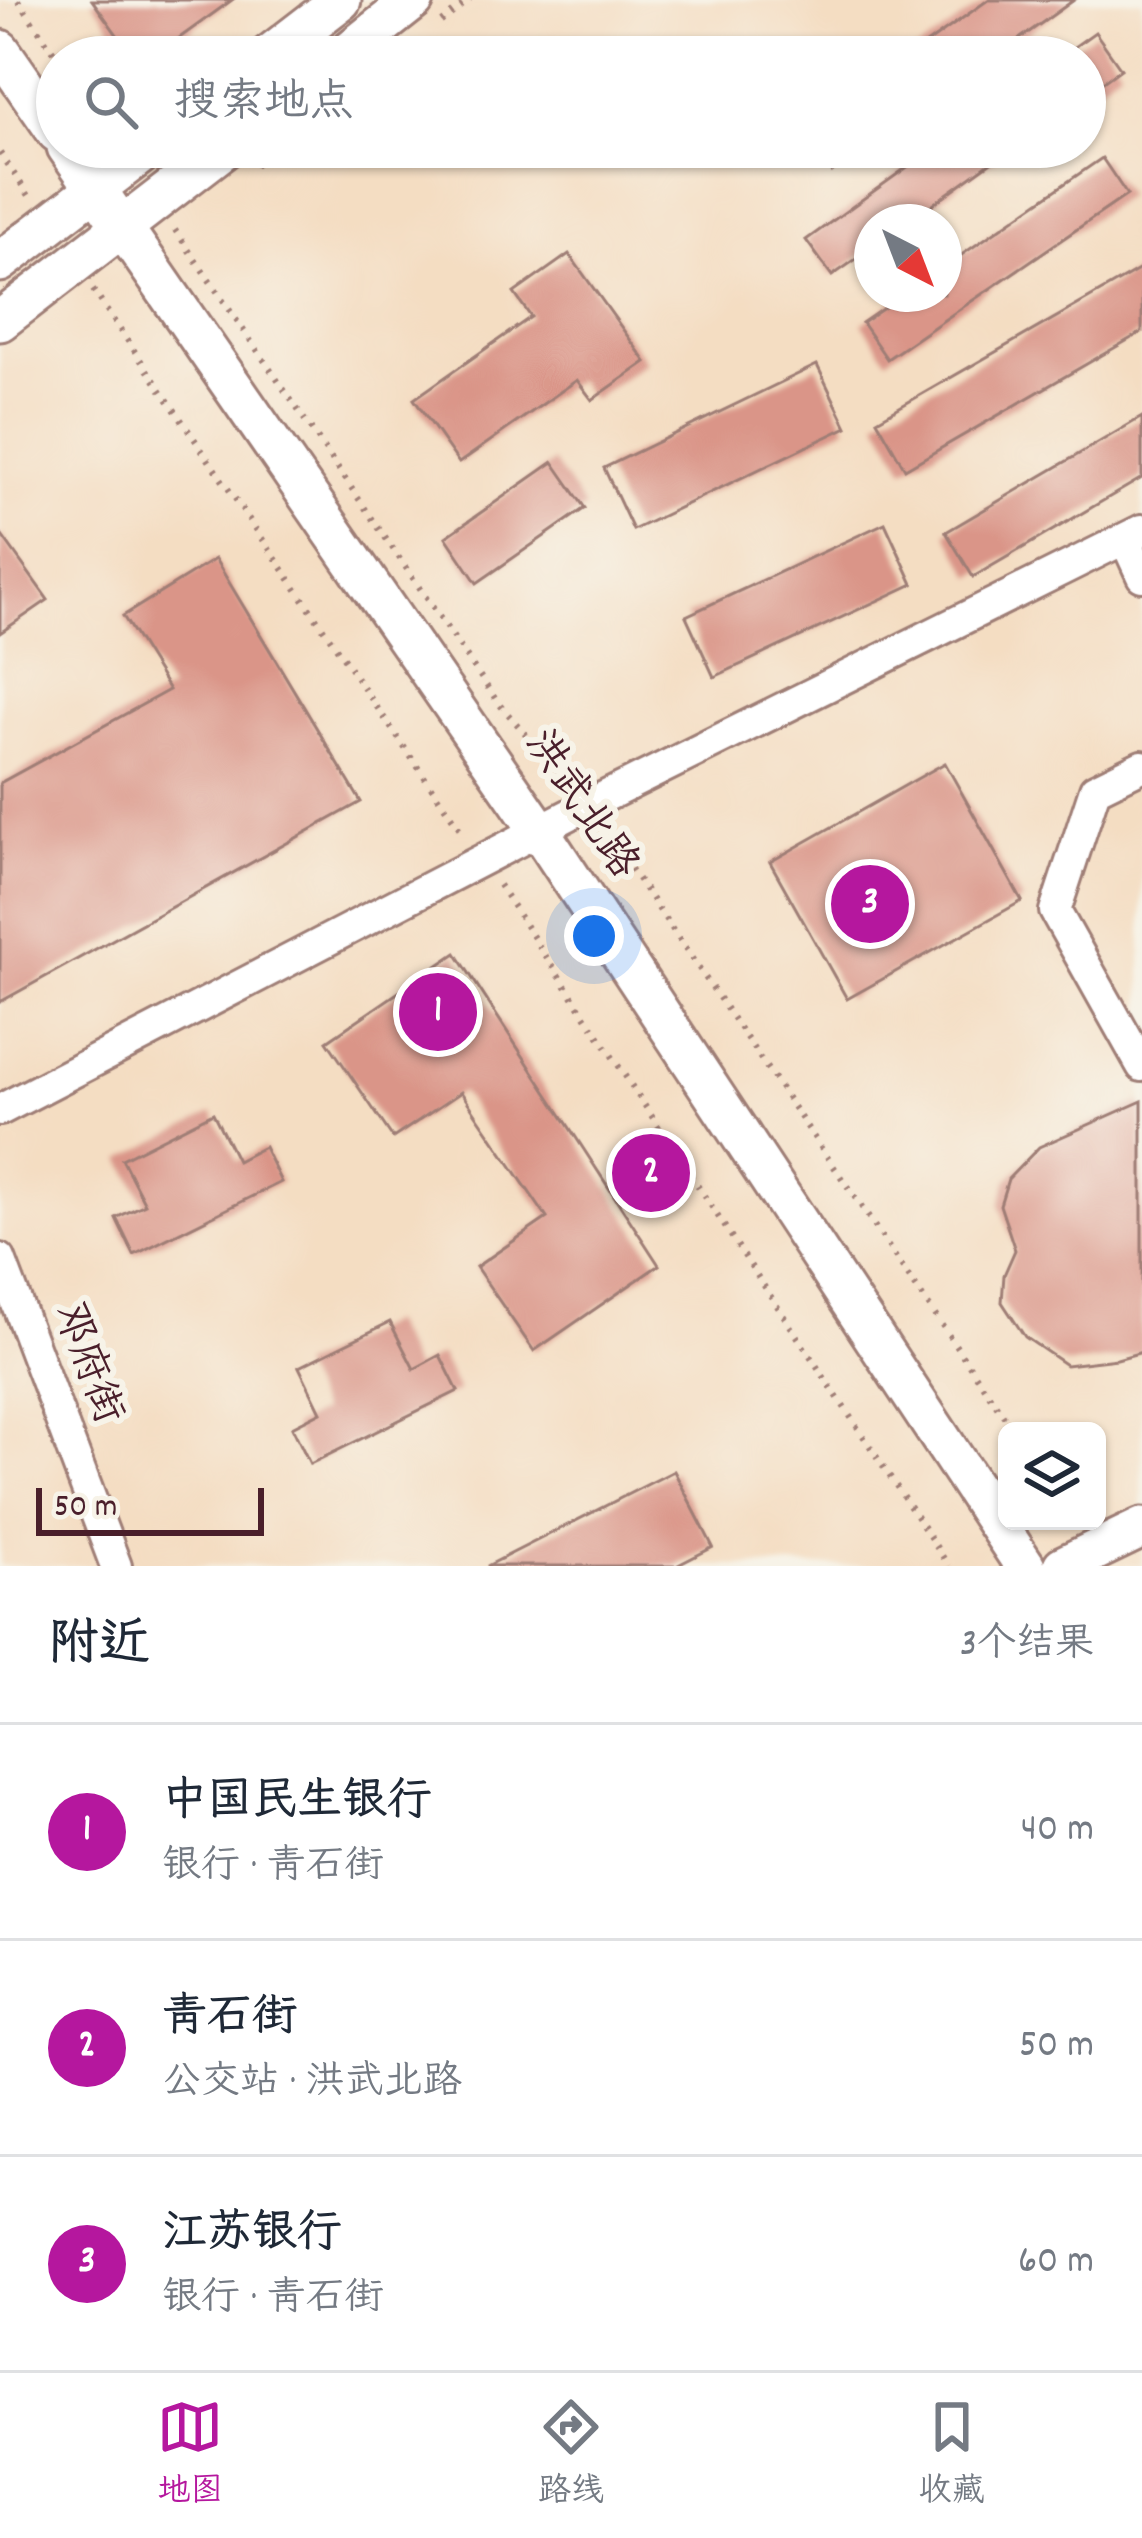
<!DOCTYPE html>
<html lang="zh">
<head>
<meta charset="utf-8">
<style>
	body { margin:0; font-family:Dekko,"LXGW WenKai TC",sans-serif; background:#f2f2f3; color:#1f2937 }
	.controls { position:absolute; right:36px; bottom:36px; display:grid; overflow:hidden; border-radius:18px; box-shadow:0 3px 9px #0004 }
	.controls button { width:108px; height:108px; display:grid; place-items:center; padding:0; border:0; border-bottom:3px solid #e0e1e3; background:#fff; color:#1f2937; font:60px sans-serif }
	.compass { position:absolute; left:854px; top:204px; width:108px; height:108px; border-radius:50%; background:#fff; box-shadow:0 3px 9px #0004; rotate:138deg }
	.scale { position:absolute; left:36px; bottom:30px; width:228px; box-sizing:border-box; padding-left:12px; border:6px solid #4a1f2b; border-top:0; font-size:33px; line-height:42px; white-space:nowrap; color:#4a1f2b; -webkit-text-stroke:9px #f7f3e8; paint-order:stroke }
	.you { position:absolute; left:594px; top:936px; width:42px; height:42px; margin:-30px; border:9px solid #fff; border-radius:50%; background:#1a73e8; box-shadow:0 0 0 18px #1a73e833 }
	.badge { display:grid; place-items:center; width:78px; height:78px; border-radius:50%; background:#b5179e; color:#fff; font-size:39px; font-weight:700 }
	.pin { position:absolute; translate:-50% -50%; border:6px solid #fff; box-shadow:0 3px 12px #0006 }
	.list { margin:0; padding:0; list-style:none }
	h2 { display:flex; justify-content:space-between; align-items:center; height:156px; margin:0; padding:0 48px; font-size:51px }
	h2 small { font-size:39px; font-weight:400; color:#747a83 }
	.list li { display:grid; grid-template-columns:78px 1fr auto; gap:36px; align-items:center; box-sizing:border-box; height:216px; padding:0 48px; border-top:3px solid #e0e1e3 }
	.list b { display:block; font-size:45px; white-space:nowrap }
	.list p { margin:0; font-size:39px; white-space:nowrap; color:#747a83 }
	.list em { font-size:39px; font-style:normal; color:#747a83 }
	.icon { flex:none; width:66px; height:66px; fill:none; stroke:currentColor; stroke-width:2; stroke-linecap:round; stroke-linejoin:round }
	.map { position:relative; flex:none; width:1142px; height:1566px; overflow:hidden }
	.search { position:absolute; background:#fff; box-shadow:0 3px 9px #0004; left:36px; right:36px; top:36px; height:132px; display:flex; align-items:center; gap:30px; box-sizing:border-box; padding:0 42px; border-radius:66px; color:#747a83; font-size:45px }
	.sheet { height:804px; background:#fff }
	nav { display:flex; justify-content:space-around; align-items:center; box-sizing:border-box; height:168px; border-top:3px solid #e0e1e3; background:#fff; font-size:33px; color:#747a83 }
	nav a { display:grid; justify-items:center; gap:6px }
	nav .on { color:#b5179e }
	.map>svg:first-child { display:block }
	.building { fill:#da9588 }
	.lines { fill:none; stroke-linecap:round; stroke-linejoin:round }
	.minor-casing { stroke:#9f7e76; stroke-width:36 }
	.major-casing { stroke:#9f7e76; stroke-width:45 }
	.path { stroke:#9f7e76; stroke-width:6; stroke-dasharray:3 9; stroke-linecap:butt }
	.minor { stroke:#fff; stroke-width:30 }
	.major { stroke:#fff; stroke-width:39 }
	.labels { text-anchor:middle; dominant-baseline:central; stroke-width:12; stroke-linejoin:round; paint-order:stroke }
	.street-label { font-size:42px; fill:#4a1f2b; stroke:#f7f3e8 }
</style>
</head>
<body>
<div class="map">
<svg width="1142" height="1566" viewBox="0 0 1142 1566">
	<rect width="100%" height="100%" fill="#f7f3e8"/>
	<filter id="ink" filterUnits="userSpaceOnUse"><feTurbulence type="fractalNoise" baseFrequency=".00833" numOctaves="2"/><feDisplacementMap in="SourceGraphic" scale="24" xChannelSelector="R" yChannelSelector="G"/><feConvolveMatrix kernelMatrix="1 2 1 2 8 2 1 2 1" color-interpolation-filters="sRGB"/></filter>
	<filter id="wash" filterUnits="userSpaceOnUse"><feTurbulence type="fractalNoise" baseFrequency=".004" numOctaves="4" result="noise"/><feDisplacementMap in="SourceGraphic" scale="48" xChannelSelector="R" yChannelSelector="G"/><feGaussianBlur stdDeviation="2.7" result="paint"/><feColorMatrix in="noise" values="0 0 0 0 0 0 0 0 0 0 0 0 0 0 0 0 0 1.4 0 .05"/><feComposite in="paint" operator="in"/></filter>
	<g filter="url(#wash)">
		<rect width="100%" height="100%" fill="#f4ddc2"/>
		<g id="blocks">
			<!-- building -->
			<path class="building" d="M 92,0 L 232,0 L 153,57 L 133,57 Z
				M 988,0 L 1074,0 L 994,57 L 908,57 Z
				M 1095,32 L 1121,69 L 1085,95 L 1085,57 L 1060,57 Z
				M 814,147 L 867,147 L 832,172 Z
				M 935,147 L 1012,147 L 908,222 L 872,222 L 872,248 L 832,276 L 806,240 Z
				M 1102,158 L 1127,195 L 887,359 L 862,323 L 904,294 L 944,294 L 944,267 Z
				M 569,254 L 646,362 L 592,400 L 577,380 L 459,463 L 414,399 L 531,317 L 514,293 Z
				M 1142,268 L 1142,332 L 905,469 L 877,420 Z
				M 817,365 L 847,427 L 633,530 L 604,468 Z
				M 1142,417 L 1142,478 L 973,577 L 946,532 Z
				M 553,462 L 585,508 L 477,583 L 446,537 Z
				M 885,523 L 913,584 L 714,677 L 686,616 Z
				M 0,533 L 48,600 L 0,633 Z
				M 215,559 L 361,802 L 0,1002 L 0,783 L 169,690 L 123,616 Z
				M 945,763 L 1022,901 L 847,999 L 770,862 Z
				M 456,953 L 659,1265 L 534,1351 L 476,1267 L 547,1218 L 461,1092 L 393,1138 L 327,1041 Z
				M 1142,1101 L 1142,1352 L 1117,1359 L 1066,1365 L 1025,1337 L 1002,1302 L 1004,1275 L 1015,1250 L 1000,1205 L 1008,1179 L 1039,1147 Z
				M 213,1113 L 237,1161 L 264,1147 L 281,1182 L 134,1255 L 116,1218 L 145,1204 L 122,1159 Z
				M 390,1322 L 414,1369 L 440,1355 L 458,1391 L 310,1464 L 292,1427 L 321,1412 L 299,1367 Z
				M 674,1471 L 713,1547 L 676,1566 L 487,1566 Z"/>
		</g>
	</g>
	<g filter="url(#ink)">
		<use href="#blocks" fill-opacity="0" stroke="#9f7e76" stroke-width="3"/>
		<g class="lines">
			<defs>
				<path id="minor" d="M 1125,539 L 1142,576
					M 1142,766 L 1095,789 L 1055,911 L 1142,1066
					M 0,1110 L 588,805 L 1142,530
					M 0,1259 L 116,1566"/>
				<path id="major" d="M 0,50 L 57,132
					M 267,57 L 341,0
					M 342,57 L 414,0
					M 67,147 L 539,830 L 1025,1566
					M 0,262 L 150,147
					M 0,321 L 226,147
					M 1063,1566 L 1142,1528"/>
			</defs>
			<!-- minor casing -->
			<use href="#minor" class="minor-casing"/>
			<!-- major casing -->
			<use href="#major" class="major-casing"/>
			<!-- path -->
			<path class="path" d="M 18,0 L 57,57
				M 441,22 L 470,0
				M 210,57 L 238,35
				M 0,153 L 32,200
				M 255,165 L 278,147
				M 175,230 L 499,704 L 571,785
				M 93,290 L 464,835
				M 604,829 L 1014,1431
				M 499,885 L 949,1566"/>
			<!-- minor -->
			<use href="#minor" class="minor"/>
			<!-- major -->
			<use href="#major" class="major"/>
		</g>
	</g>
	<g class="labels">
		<!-- street labels -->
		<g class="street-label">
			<text transform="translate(579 806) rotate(56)">洪武北路</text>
			<text transform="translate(85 1364) rotate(69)">邓府街</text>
		</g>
	</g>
</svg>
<div class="controls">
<button><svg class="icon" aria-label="layers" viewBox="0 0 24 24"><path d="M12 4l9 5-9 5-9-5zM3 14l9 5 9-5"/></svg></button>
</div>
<svg class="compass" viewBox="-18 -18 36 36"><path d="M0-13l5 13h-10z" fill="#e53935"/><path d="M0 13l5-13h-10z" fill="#747a83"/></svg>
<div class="scale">50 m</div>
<div class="you"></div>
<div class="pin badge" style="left:438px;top:1012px">1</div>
<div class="pin badge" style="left:651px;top:1173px">2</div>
<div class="pin badge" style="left:870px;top:904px">3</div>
<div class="search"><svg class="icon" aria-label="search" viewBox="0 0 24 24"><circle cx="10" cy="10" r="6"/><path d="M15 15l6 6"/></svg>搜索地点</div>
</div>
<section class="sheet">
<h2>附近<small>3个结果</small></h2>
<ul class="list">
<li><span class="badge">1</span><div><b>中国民生银行</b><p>银行 · 青石街</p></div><em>40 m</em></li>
<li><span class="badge">2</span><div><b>青石街</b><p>公交站 · 洪武北路</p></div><em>50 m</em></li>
<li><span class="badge">3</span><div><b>江苏银行</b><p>银行 · 青石街</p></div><em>60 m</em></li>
</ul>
</section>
<nav>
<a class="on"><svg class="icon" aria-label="map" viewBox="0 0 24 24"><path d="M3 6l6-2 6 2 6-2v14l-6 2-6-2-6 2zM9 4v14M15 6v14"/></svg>地图</a>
<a><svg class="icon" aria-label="directions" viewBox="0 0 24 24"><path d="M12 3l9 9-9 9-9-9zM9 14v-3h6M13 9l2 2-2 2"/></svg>路线</a>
<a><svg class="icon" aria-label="saved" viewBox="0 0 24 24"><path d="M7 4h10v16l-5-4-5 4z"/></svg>收藏</a>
</nav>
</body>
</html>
